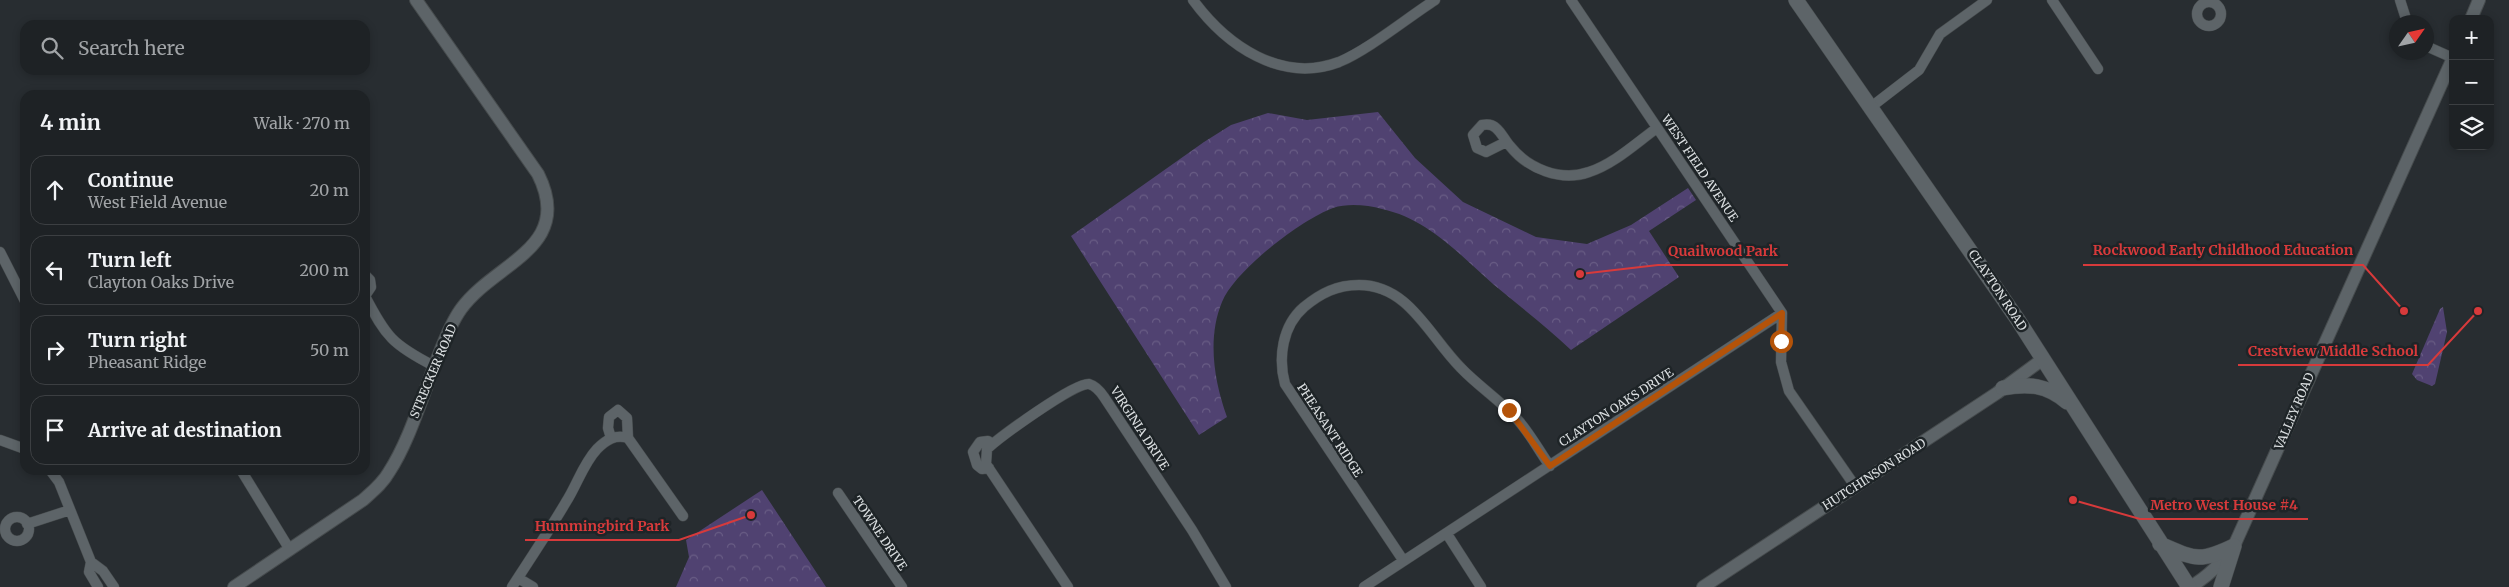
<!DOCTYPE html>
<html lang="en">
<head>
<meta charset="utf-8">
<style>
	body { margin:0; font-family:Merriweather,serif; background:#262a2d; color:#f1f3f6 }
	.controls { position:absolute; right:15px; top:15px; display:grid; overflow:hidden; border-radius:10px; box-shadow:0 2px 8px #0003 }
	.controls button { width:45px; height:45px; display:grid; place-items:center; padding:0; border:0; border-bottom:1px solid #3c3f42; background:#1e2225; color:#f1f3f6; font:25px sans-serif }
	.compass { position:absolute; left:2389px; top:15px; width:45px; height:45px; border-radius:50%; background:#1e2225; box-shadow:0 2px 8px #0003; rotate:56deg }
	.stop { position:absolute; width:15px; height:15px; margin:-11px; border:4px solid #b45309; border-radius:50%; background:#fff }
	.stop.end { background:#b45309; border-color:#fff; box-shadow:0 1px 5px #0008 }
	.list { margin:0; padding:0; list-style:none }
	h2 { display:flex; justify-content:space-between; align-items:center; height:65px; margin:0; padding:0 20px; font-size:21px }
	h2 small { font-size:16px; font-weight:400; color:#a1a4a7 }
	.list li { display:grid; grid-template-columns:32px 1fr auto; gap:15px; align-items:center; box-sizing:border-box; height:70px; margin:0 10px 10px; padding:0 10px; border:1px solid #3c3f42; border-radius:15px }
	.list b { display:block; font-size:19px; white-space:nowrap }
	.list p { margin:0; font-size:16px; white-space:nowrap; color:#a1a4a7 }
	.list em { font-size:16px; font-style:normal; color:#a1a4a7 }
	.icon { flex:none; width:28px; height:28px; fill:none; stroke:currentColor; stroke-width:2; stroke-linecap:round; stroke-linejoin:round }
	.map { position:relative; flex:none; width:2509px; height:587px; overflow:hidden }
	.search { position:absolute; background:#1e2225; box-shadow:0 2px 8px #0003; left:20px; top:20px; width:350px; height:55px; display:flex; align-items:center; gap:12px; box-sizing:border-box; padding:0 18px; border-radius:15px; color:#a1a4a7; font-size:19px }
	.panel { position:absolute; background:#1e2225; box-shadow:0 2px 8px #0003; left:20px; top:90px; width:350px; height:385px; border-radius:15px }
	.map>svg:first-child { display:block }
	.park { fill:url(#park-crowns) }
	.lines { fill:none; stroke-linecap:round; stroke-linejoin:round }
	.minor-casing { stroke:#464b4d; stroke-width:11 }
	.tertiary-casing { stroke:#464b4d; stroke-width:14 }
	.secondary-casing { stroke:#464b4d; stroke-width:16 }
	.minor { stroke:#5d6468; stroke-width:10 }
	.tertiary { stroke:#5d6468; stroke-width:12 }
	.secondary { stroke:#5d6468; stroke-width:15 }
	.route { stroke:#b45309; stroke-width:6 }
	.labels { text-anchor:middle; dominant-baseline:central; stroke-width:5; stroke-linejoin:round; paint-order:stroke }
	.street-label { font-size:12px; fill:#dce0e2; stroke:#1e2427 }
	.leader { fill:none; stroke:#d73a3b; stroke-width:2 }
	.callout-dot { fill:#d73a3b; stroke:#1e2427; stroke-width:2 }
	.callout-label { font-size:14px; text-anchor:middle; font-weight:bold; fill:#d73a3b; stroke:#1e2427; stroke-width:5; stroke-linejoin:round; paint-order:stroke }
</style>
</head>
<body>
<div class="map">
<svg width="2509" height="587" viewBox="0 0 2509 587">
	<defs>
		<pattern id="park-crowns" width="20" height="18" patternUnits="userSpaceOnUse" patternTransform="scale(1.25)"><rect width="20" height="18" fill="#504271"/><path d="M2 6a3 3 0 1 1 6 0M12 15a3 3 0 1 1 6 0" fill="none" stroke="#695d85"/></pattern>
	</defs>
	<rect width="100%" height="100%" fill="#282d31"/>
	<!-- park -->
	<path class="park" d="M 1378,112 L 1415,158 L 1463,202 L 1536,237 L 1587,244 L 1631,225 L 1688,188 L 1696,200 L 1649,231 L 1679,277 L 1571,350 C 1546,326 1519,306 1493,284 C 1459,254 1428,219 1382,209 C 1367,205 1348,203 1333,208 C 1301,220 1235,270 1222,302 C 1207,338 1214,381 1227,417 L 1199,435 L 1071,236 L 1204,142 L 1231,125 L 1268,113 L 1307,120 Z
		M 2443,307 L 2447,332 L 2435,384 L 2432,386 L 2417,380 L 2412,374 L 2440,309 Z
		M 762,490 L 826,587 L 676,587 L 689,557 L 686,540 Z"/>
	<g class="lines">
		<defs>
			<path id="minor" d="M 1193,0 C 1226,45 1281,84 1339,62 C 1368,50 1407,18 1435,0
				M 1571,0 L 1782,313 L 1781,362 L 1789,391 L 1855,486
				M 2052,0 L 2098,69
				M 2400,0 L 2407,22
				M2197 14a12 12 0 1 1 24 0a12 12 0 1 1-24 0Z
				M 2426,46 L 2453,58
				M 1871,107 L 1919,70 L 1940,34 L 1987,0
				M 1506,142 L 1486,152 L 1477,148 L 1473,135 L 1482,125 C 1487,124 1492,124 1496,128 C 1502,133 1505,141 1510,146 C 1528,169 1561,182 1589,172 C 1614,164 1636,143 1657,128
				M 0,252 L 25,301
				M 365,275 L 370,280 L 371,287 L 365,296
				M 365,296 C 386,337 393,345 434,366
				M 611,438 L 608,428 L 609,417 L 618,410 L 627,418 L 628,438
				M 0,440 L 25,449
				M 989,468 L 982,469 L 977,465 L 973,452 L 980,442 L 988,441 L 993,444
				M 50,470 L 59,482 L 91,562 L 103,571 L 114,587
				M 241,470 L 290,550
				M 838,493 L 902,587
				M5 529a12 12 0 1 1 24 0a12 12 0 1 1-24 0Z
				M 27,524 L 70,510
				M 1447,534 L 1481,587
				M 1403,560 L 1285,384 C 1278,358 1282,326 1304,307 C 1321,293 1337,285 1359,285 C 1409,285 1429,336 1461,368 C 1478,386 1500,400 1517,419 C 1530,433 1539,451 1550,466
				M 91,562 L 89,572 L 98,587
				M 518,578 L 533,587
				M 512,587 C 530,559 549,531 566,502 C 577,485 583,464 597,449 C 606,440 615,434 628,438 L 683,516
				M 1068,587 L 986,464 L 987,449 C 1000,437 1075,382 1089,384 C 1096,386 1100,391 1104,397 L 1192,530 L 1226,587
				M 1364,587 L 1782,313"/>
			<path id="tertiary" d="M 2471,19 L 2479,0
				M 234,587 L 363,500 C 373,491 383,483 389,472 C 410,440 423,393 438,357 C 444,341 451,323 461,309 C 495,262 575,248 538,174 L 416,0
				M 1703,587 L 1997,393 L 2043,359
				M 2190,587 C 2209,576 2221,563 2234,546 L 2453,58"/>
			<path id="secondary" d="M 1796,0 L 2018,320 L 2189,587
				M 2003,388 C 2028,383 2047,385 2067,402
				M 2160,544 C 2195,559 2199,563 2234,546
				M 2221,587 L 2234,546"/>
		</defs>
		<!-- minor casing -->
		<use href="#minor" class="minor-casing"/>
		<!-- tertiary casing -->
		<use href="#tertiary" class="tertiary-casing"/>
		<!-- secondary casing -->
		<use href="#secondary" class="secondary-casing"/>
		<!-- minor -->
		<use href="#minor" class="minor"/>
		<!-- tertiary -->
		<use href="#tertiary" class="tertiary"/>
		<!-- secondary -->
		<use href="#secondary" class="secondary"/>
	</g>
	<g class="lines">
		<!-- route -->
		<path class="route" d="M 1509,410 L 1550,466 L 1782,313 L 1781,341"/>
	</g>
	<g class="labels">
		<!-- street labels -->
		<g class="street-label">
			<text transform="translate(1700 168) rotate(56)">WEST FIELD AVENUE</text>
			<text transform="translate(1998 290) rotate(56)">CLAYTON ROAD</text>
			<text transform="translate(433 371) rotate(-67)">STRECKER ROAD</text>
			<text transform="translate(1616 407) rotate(-33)">CLAYTON OAKS DRIVE</text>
			<text transform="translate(2294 411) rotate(-67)">VALLEY ROAD</text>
			<text transform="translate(1140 428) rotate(57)">VIRGINIA DRIVE</text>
			<text transform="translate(1330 430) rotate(57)">PHEASANT RIDGE</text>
			<text transform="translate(1874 474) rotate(-33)">HUTCHINSON ROAD</text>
			<text transform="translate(880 533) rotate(56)">TOWNE DRIVE</text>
		</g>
	</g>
	<!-- callouts -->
	<path class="leader" d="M2404 311L2363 265H2083M1580 274L1658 265H1788M2478 311L2428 365H2238M2073 500L2140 519H2308M751 515L679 540H525"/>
	<g class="callout-dot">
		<circle cx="2404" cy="311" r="5"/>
		<circle cx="1580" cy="274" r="5"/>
		<circle cx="2478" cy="311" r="5"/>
		<circle cx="2073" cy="500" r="5"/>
		<circle cx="751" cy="515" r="5"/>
	</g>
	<g class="callout-label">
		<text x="2223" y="255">Rockwood Early Childhood Education</text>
		<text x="1723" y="256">Quailwood Park</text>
		<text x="2333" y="356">Crestview Middle School</text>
		<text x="2224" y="510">Metro West House #4</text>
		<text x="602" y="531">Hummingbird Park</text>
	</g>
</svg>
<div class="controls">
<button>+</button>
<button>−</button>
<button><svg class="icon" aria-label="layers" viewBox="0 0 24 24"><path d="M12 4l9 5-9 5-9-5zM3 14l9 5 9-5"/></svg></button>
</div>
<svg class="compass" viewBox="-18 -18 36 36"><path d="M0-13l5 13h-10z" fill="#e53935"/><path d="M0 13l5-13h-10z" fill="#a1a4a7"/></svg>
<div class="stop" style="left:1781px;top:341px"></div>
<div class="stop end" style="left:1509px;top:410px"></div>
<div class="search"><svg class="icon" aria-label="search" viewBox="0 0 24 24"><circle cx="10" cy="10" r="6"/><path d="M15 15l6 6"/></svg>Search here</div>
<section class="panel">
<h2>4 min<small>Walk · 270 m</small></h2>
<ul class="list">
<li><svg class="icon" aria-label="ahead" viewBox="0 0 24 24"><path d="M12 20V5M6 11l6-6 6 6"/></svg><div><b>Continue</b><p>West Field Avenue</p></div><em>20 m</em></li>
<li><svg class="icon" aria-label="left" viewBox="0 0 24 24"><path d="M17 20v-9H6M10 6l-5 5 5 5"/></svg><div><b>Turn left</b><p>Clayton Oaks Drive</p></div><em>200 m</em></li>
<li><svg class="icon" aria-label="right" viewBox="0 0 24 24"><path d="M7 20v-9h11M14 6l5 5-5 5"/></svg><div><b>Turn right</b><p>Pheasant Ridge</p></div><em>50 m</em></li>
<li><svg class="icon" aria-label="arrive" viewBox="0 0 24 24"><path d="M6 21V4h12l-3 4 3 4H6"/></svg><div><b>Arrive at destination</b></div></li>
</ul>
</section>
</div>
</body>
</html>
